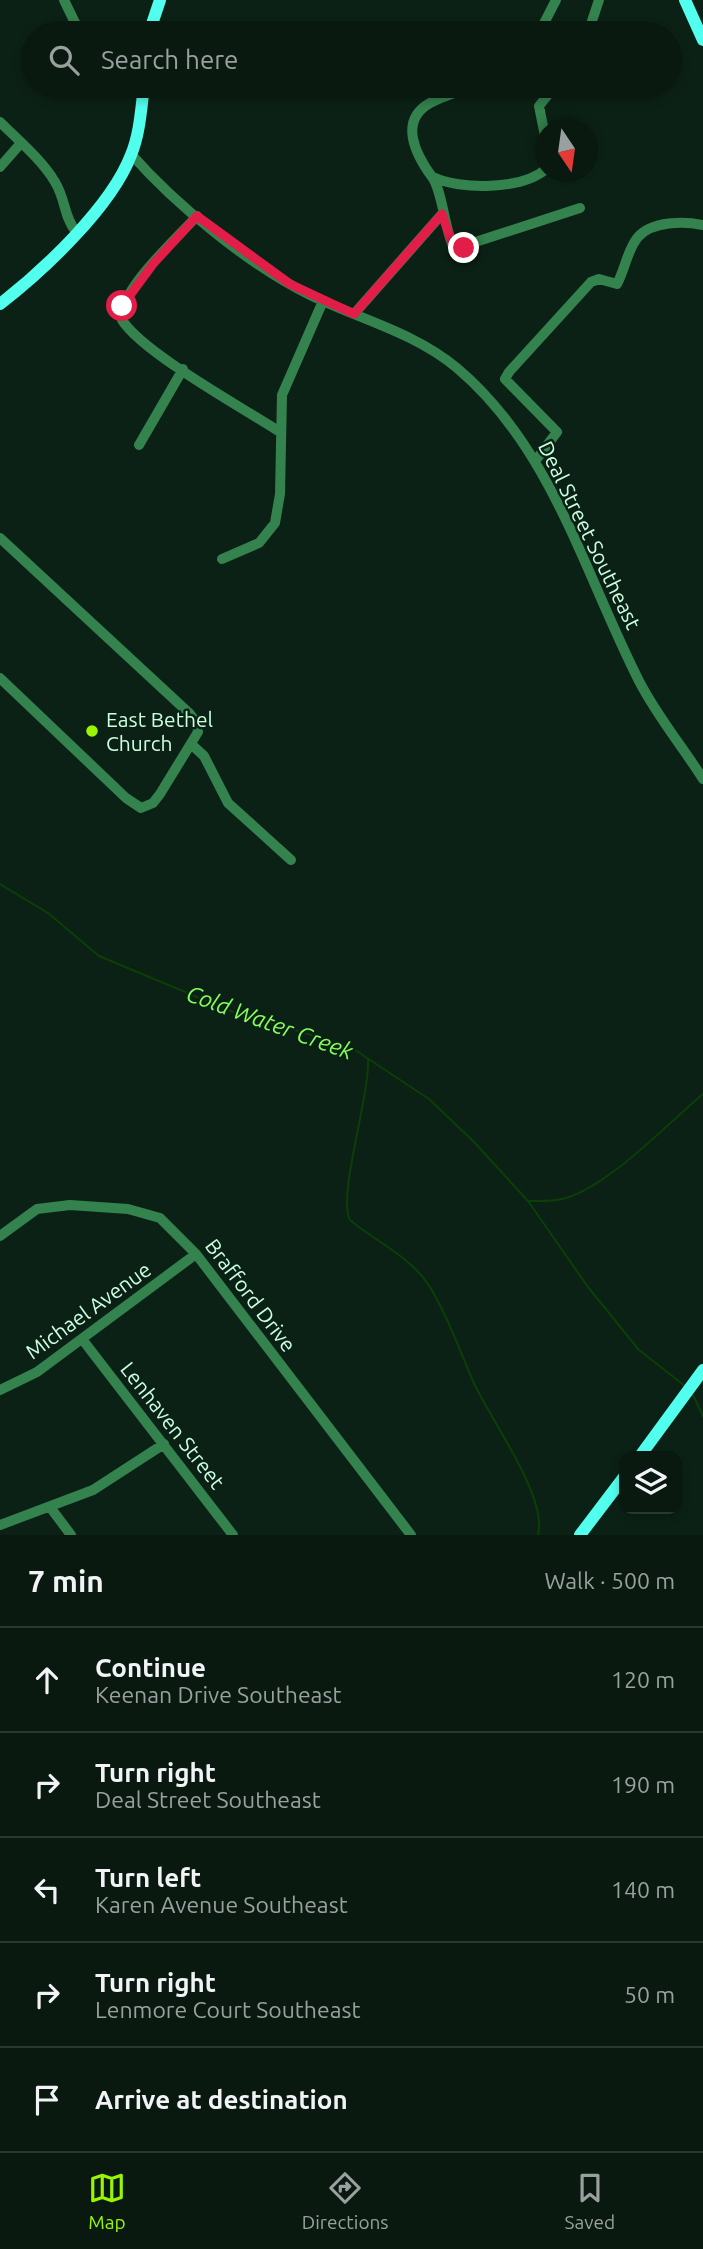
<!DOCTYPE html>
<html lang="en">
<head>
<meta charset="utf-8">
<style>
	body { margin:0; font-family:Ubuntu,sans-serif; background:#122219; color:#f1f3f6 }
	.controls { position:absolute; right:21px; bottom:21px; display:grid; overflow:hidden; border-radius:14px; box-shadow:0 4px 10px #0003 }
	.controls button { width:63px; height:63px; display:grid; place-items:center; padding:0; border:0; border-bottom:2px solid #293830; background:#091910; color:#f1f3f6; font:35px sans-serif }
	.compass { position:absolute; left:535px; top:119px; width:63px; height:63px; border-radius:50%; background:#091910; box-shadow:0 4px 10px #0003; rotate:167deg }
	.stop { position:absolute; width:21px; height:21px; margin:-16px; border:5px solid #e11d48; border-radius:50%; background:#fff }
	.stop.end { background:#e11d48; border-color:#fff; box-shadow:0 2px 7px #0008 }
	.list { margin:0; padding:0; list-style:none }
	h2 { display:flex; justify-content:space-between; align-items:center; height:91px; margin:0; padding:0 28px; font-size:30px }
	h2 small { font-size:23px; font-weight:400; color:#99a09f }
	.list li { display:grid; grid-template-columns:46px 1fr auto; gap:21px; align-items:center; box-sizing:border-box; height:105px; padding:0 28px; border-top:2px solid #293830 }
	.list b { display:block; font-size:26px; white-space:nowrap }
	.list p { margin:0; font-size:23px; white-space:nowrap; color:#99a09f }
	.list em { font-size:23px; font-style:normal; color:#99a09f }
	.icon { flex:none; width:38px; height:38px; fill:none; stroke:currentColor; stroke-width:2; stroke-linecap:round; stroke-linejoin:round }
	.map { position:relative; flex:none; width:703px; height:1535px; overflow:hidden }
	.search { position:absolute; background:#091910; box-shadow:0 4px 10px #0003; left:21px; right:21px; top:21px; height:77px; display:flex; align-items:center; gap:18px; box-sizing:border-box; padding:0 24px; border-radius:38px; color:#99a09f; font-size:26px }
	.sheet { height:616px; background:#091910 }
	nav { display:flex; justify-content:space-around; align-items:center; box-sizing:border-box; height:98px; border-top:2px solid #293830; background:#091910; font-size:19px; color:#99a09f }
	nav a { display:grid; justify-items:center; gap:4px }
	nav .on { color:#99f600 }
	.map>svg:first-child { display:block }
	.lines { fill:none; stroke-linecap:round; stroke-linejoin:round }
	.stream { stroke:#0b3f06; stroke-width:2 }
	.minor { stroke:#34824d; stroke-width:10 }
	.major { stroke:#52ffef; stroke-width:12 }
	.route { stroke:#e11d48; stroke-width:9 }
	.poi-dot { fill:#99f600; stroke:#0c2115; stroke-width:2.5 }
	.labels { text-anchor:middle; dominant-baseline:central; stroke-width:5; stroke-linejoin:round; paint-order:stroke }
	.street-label { font-size:21px; fill:#cbffe0; stroke:#0c2115 }
	.poi-label { font-size:21px; fill:#cbffe0; stroke:#0c2115; text-anchor:start }
	.water-label { font-size:23px; font-style:italic; fill:#84ff59; stroke:#0c2115 }
</style>
</head>
<body>
<div class="map">
<svg width="703" height="1535" viewBox="0 0 703 1535">
	<rect width="100%" height="100%" fill="#0c2115"/>
	<g class="lines">
		<!-- stream -->
		<path class="stream" d="M 0,884 L 48,913 L 99,956 L 233,1012 L 349,1046 L 429,1099 L 474,1142 L 528,1201 L 588,1287 L 639,1350 L 685,1386
			M 368,1059 C 370,1096 337,1197 350,1220 C 375,1241 409,1256 428,1284 C 446,1312 460,1351 473,1381 C 489,1418 548,1496 538,1535
			M 528,1201 C 541,1201 554,1202 566,1198 C 610,1185 667,1124 703,1094
			M 693,1395 L 703,1416"/>
		<!-- minor -->
		<path class="minor" d="M 64,0 L 80,33
			M 539,33 L 556,0
			M 588,33 L 599,0
			M 470,86 C 457,93 443,96 430,103 C 398,121 416,155 432,177 C 442,189 445,231 454,249 L 580,208
			M 0,122 C 18,140 42,160 55,182 C 66,200 63,215 76,232
			M 546,141 L 539,106 L 555,86
			M 131,154 C 176,205 249,265 310,295 C 359,319 414,332 457,368 C 552,448 584,573 639,681 C 657,716 682,746 703,779
			M 0,167 L 21,143
			M 433,177 C 460,190 522,190 546,169
			M 197,216 C 178,237 116,293 122,320 C 143,353 243,408 280,432
			M 354,314 L 442,214
			M 139,445 L 183,369
			M 536,460 L 557,432 L 505,379 L 509,372 L 591,282 L 599,279 L 617,284 C 625,270 627,250 638,237 C 652,221 684,221 703,225
			M 0,538 L 190,714 L 197,723 L 198,732 L 160,794 L 153,803 L 141,808 L 126,798 L 0,678
			M 222,559 L 259,543 L 275,523 L 280,494 L 282,395 L 323,301
			M 191,744 L 204,756 L 228,803 L 291,860
			M 0,1236 L 37,1209 L 70,1205 L 128,1209 L 160,1218 L 196,1254 L 411,1535
			M 82,1339 L 233,1535
			M 0,1390 L 37,1372 L 196,1254
			M 50,1507 L 71,1535
			M 0,1525 L 93,1490 L 164,1444"/>
		<!-- major -->
		<path class="major" d="M 685,0 L 703,40
			M 149,33 L 160,0
			M 0,304 C 44,270 111,207 131,155 C 140,133 141,109 144,86
			M 640,1456 L 703,1370
			M 580,1535 L 624,1477"/>
	</g>
	<g class="lines">
		<!-- route -->
		<path class="route" d="M 122,306 L 153,264 L 197,216 L 290,284 L 354,314 L 442,214 L 454,249 L 464,248"/>
	</g>
	<!-- markers -->
	<circle class="poi-dot" cx="92" cy="731" r="7"/>
	<g class="labels">
		<!-- street labels -->
		<g class="street-label">
			<text transform="translate(590 535) rotate(64)">Deal Street Southeast</text>
			<text transform="translate(251 1295) rotate(53)">Brafford Drive</text>
			<text transform="translate(88 1310) rotate(-36)">Michael Avenue</text>
			<text transform="translate(173 1425) rotate(52)">Lenhaven Street</text>
		</g>
		<!-- poi labels -->
		<g class="poi-label">
			<text x="106" y="719">East Bethel<tspan x="106" dy="24">Church</tspan></text>
		</g>
		<!-- water labels -->
		<g class="water-label">
			<text transform="translate(270 1022) rotate(20)">Cold Water Creek</text>
		</g>
	</g>
</svg>
<div class="controls">
<button><svg class="icon" aria-label="layers" viewBox="0 0 24 24"><path d="M12 4l9 5-9 5-9-5zM3 14l9 5 9-5"/></svg></button>
</div>
<svg class="compass" viewBox="-18 -18 36 36"><path d="M0-13l5 13h-10z" fill="#e53935"/><path d="M0 13l5-13h-10z" fill="#99a09f"/></svg>
<div class="stop" style="left:122px;top:306px"></div>
<div class="stop end" style="left:464px;top:248px"></div>
<div class="search"><svg class="icon" aria-label="search" viewBox="0 0 24 24"><circle cx="10" cy="10" r="6"/><path d="M15 15l6 6"/></svg>Search here</div>
</div>
<section class="sheet">
<h2>7 min<small>Walk · 500 m</small></h2>
<ul class="list">
<li><svg class="icon" aria-label="ahead" viewBox="0 0 24 24"><path d="M12 20V5M6 11l6-6 6 6"/></svg><div><b>Continue</b><p>Keenan Drive Southeast</p></div><em>120 m</em></li>
<li><svg class="icon" aria-label="right" viewBox="0 0 24 24"><path d="M7 20v-9h11M14 6l5 5-5 5"/></svg><div><b>Turn right</b><p>Deal Street Southeast</p></div><em>190 m</em></li>
<li><svg class="icon" aria-label="left" viewBox="0 0 24 24"><path d="M17 20v-9H6M10 6l-5 5 5 5"/></svg><div><b>Turn left</b><p>Karen Avenue Southeast</p></div><em>140 m</em></li>
<li><svg class="icon" aria-label="right" viewBox="0 0 24 24"><path d="M7 20v-9h11M14 6l5 5-5 5"/></svg><div><b>Turn right</b><p>Lenmore Court Southeast</p></div><em>50 m</em></li>
<li><svg class="icon" aria-label="arrive" viewBox="0 0 24 24"><path d="M6 21V4h12l-3 4 3 4H6"/></svg><div><b>Arrive at destination</b></div></li>
</ul>
</section>
<nav>
<a class="on"><svg class="icon" aria-label="map" viewBox="0 0 24 24"><path d="M3 6l6-2 6 2 6-2v14l-6 2-6-2-6 2zM9 4v14M15 6v14"/></svg>Map</a>
<a><svg class="icon" aria-label="directions" viewBox="0 0 24 24"><path d="M12 3l9 9-9 9-9-9zM9 14v-3h6M13 9l2 2-2 2"/></svg>Directions</a>
<a><svg class="icon" aria-label="saved" viewBox="0 0 24 24"><path d="M7 4h10v16l-5-4-5 4z"/></svg>Saved</a>
</nav>
</body>
</html>
